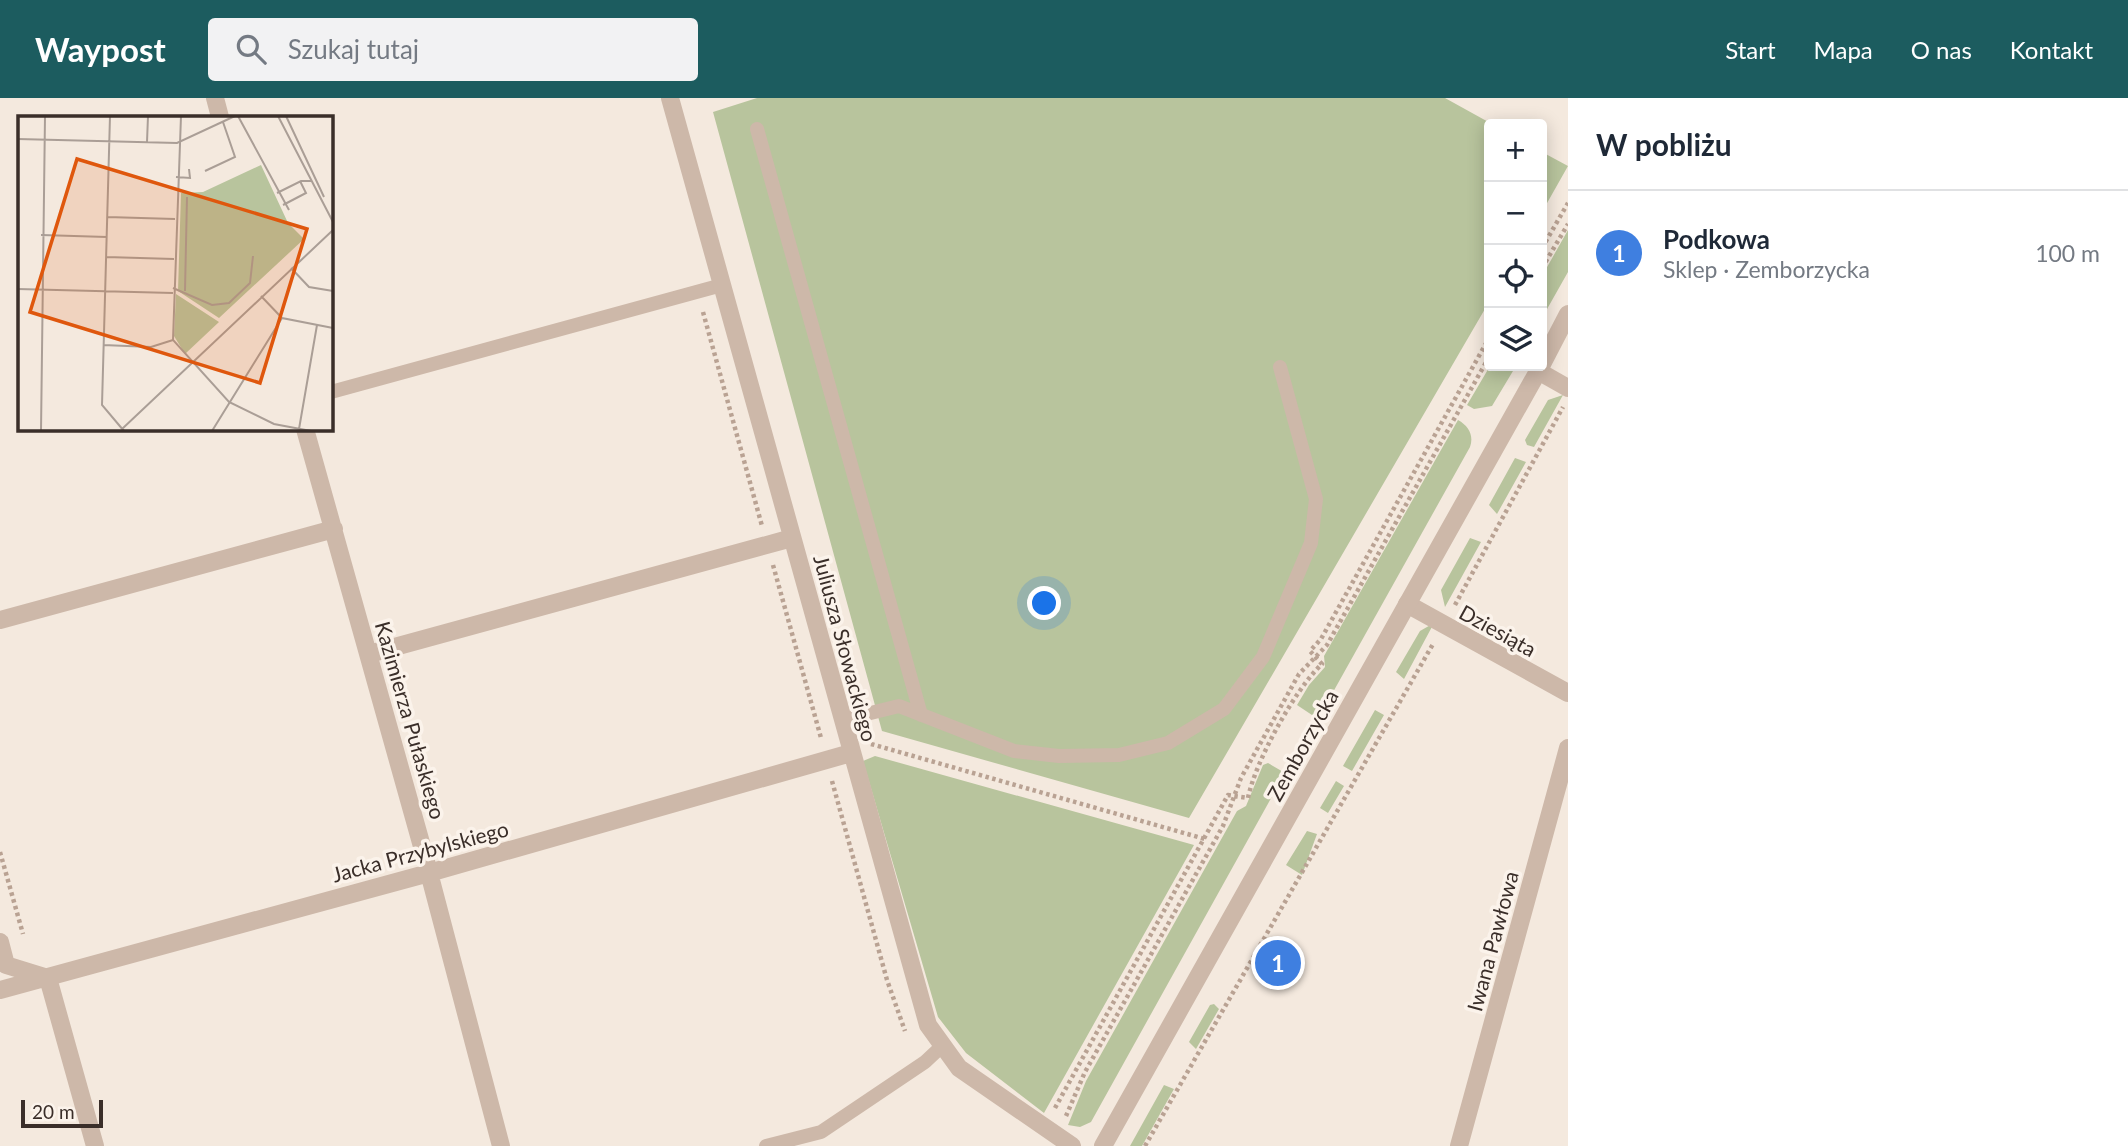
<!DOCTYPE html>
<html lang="pl">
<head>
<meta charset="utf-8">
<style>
	body { margin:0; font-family:Lato,sans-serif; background:#f2f2f3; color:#1f2937 }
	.controls { position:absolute; right:21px; top:21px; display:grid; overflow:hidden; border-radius:7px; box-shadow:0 4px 18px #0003 }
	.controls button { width:63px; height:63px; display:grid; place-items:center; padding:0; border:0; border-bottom:2px solid #e0e1e3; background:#fff; color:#1f2937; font:35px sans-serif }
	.scale { position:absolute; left:21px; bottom:18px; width:82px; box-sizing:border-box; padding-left:7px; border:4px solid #3a2e29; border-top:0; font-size:19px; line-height:24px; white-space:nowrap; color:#3a2e29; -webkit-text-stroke:5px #fbf3eb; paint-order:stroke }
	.you { position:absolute; left:1045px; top:506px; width:24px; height:24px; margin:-18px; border:5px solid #fff; border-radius:50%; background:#1a73e8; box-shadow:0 0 0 10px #1a73e833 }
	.badge { display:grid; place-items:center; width:46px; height:46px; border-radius:50%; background:#1c5c5f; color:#fff; font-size:23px; font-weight:700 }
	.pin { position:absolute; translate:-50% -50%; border:4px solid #fff; box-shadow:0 2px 7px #0006 }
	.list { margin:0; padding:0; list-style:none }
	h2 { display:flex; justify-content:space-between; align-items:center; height:91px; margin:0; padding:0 28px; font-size:30px }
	h2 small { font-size:23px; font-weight:400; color:#747a83 }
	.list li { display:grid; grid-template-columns:46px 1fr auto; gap:21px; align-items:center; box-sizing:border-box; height:126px; padding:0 28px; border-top:2px solid #e0e1e3 }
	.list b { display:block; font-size:26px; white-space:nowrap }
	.list p { margin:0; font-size:23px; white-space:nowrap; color:#747a83 }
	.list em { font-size:23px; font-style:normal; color:#747a83 }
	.icon { flex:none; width:38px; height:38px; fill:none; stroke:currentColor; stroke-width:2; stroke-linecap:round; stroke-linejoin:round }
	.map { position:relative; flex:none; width:1568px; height:1048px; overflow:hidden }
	header { display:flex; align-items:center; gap:42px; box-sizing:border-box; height:98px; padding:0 35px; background:#1c5c5f; color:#fff }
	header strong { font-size:33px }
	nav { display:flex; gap:38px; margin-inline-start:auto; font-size:24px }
	.search { width:490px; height:63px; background:#f2f2f3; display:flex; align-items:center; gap:18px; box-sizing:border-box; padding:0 24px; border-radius:7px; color:#747a83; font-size:26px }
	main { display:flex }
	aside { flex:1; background:#fff }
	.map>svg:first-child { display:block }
	.green { fill:#b8c49d }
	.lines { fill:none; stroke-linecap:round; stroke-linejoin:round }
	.path { stroke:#b9a293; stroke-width:4.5; stroke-dasharray:3.5 3.5; stroke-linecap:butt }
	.service { stroke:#cdb8a9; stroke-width:14 }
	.minor { stroke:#cdb8a9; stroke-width:18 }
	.tertiary { stroke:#cdb8a9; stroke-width:18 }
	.labels { text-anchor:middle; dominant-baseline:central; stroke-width:7; stroke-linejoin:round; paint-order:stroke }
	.street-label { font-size:21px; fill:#3a2e29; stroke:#fbf3eb }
	.inset-road { fill:none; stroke:#aa9e96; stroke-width:2 }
	.view { fill:#df570d; fill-opacity:0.15; stroke:#df570d; stroke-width:3.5 }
	.inset-edge { fill:none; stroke:#3a2e29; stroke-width:3.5 }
</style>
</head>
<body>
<header>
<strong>Waypost</strong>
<div class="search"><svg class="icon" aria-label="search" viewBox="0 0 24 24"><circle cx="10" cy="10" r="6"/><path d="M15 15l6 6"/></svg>Szukaj tutaj</div>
<nav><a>Start</a><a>Mapa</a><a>O nas</a><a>Kontakt</a></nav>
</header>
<main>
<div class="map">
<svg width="1568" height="1048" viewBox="0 0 1568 1048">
	<rect width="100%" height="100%" fill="#f4e9de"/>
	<!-- green -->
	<path class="green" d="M 757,0 L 1445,0 L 1492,26 L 1489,26 L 1489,204 L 1189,720 L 882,633 L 713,14 Z
		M 1542,54 L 1568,68 L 1542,114 Z
		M 1568,132 L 1568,174 L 1542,220 L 1542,178 Z
		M 1490,268 L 1516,268 L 1492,308 L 1474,311 L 1467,307 Z
		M 1563,297 L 1534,349 L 1527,347 L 1525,342 L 1548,302 Z
		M 1458,322 C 1469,328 1474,338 1470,349 L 1318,621 L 1297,607 L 1309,587 L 1325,569 L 1324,558 Z
		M 1515,360 L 1526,364 L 1497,416 L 1489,407 Z
		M 1470,440 L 1481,444 L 1445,509 L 1441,492 Z
		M 1434,525 L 1404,581 L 1396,574 L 1420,533 Z
		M 1375,612 L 1384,617 L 1352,673 L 1343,668 Z
		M 875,658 L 1194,747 L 1044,1015 L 966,955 L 938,919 L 863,663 Z
		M 1268,665 L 1285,675 L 1091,1024 L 1080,1029 L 1068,1027 L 1086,983 L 1237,713 L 1246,708 L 1263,667 Z
		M 1336,683 L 1344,688 L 1328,715 L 1320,710 Z
		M 1307,733 L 1317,736 L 1302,777 L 1286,767 Z
		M 1214,906 L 1219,911 L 1196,951 L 1189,944 L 1210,907 Z
		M 1164,987 L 1174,991 L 1142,1048 L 1130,1048 Z"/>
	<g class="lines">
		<!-- path -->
		<path class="path" d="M 1542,150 L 1568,105
			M 1542,170 L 1568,126
			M 703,214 L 762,428
			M 773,467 L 821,640
			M 1455,507 L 1563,309
			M 871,646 L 1205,741
			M 832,683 L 887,882 L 905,933
			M 0,754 L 23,836
			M 1055,1010 L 1228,697 L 1248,700 C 1255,664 1295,591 1322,566 L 1310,553 L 1321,541 L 1489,240
			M 1066,1018 L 1085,974 L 1223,728 L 1241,680 L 1299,576 L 1327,547 L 1489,259
			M 1145,1048 L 1433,546"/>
		<!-- service -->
		<path class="service" d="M 757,31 L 921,617
			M 331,294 L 722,187
			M 842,622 L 899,608 L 1014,653 L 1059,658 L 1119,657 L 1168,645 L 1224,611 L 1263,559 L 1311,445 L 1316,401 L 1280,269
			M 766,1048 L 821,1034 L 925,964 L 941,949"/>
		<!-- minor -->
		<path class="minor" d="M 215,0 L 220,19
			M 670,0 L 928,927 L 959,970 L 1072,1048
			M 1538,273 L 1568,290
			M 305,331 L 423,752 L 501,1048
			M 1407,506 L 1568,595
			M 0,522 L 334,431
			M 369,556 L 792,440
			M 0,844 L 6,867 L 48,880 L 95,1048
			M 0,892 L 429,775 L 851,655
			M 1459,1048 L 1568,650"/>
		<!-- tertiary -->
		<path class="tertiary" d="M 1542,266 L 1568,216
			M 1103,1048 L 1541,268"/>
	</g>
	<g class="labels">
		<!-- street labels -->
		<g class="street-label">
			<text transform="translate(1498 532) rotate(29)">Dziesiąta</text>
			<text transform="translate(846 550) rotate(75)">Juliusza Słowackiego</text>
			<text transform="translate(411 622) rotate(74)">Kazimierza Pułaskiego</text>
			<text transform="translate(1302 647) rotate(-61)">Zemborzycka</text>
			<text transform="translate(420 753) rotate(-15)">Jacka Przybylskiego</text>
			<text transform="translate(1492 843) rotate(-75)">Iwana Pawłowa</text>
		</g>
	</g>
	<!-- overview -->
	<g transform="translate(18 18)">
		<rect width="315" height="315" fill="#f4e9de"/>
		<path d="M 243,49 L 270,107 L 286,123 L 201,202 L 160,175 L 163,77 L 185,76 ZM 158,178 L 201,206 L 167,238 L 156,220 Z" fill="#b8c49d"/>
		<path class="inset-road" d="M 92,0 L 84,289 L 106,315M 163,0 L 155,224 L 211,286 L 256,308 L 293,315M 220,0 L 271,94M 260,0 L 315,106M 268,0 L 306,81M 0,23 L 159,27 L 217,0M 129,26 L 130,0M 187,55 L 217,41 L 205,6M 158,61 L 172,62 L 171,53M 259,77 L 283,65 L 293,65M 265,89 L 288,77 L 282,65M 89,101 L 157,103M 23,119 L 89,121M 88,141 L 156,143M 273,152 L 291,171 L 315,175M 155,172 L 194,189 L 211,187 L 232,167 L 235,140M 0,173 L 155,177M 167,175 L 169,81M 243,180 L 264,202 L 315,212M 85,229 L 133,231 L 155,224M 104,313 L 315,114M 281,313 L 299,209M 23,315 L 27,0M 194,315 L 264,202"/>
		<path class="view" d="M 59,43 L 289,113 L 242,267 L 12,196 Z"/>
		<rect width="315" height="315" class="inset-edge"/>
	</g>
</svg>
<div class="controls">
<button>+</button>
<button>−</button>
<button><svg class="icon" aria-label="locate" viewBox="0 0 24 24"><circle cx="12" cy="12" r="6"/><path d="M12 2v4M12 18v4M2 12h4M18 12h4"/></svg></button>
<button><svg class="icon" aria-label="layers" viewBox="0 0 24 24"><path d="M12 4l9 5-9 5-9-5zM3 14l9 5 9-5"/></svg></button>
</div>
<div class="scale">20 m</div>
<div class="you"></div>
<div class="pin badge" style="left:1278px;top:865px;background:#3f7fe0">1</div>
</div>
<aside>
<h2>W pobliżu<small></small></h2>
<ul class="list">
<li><span class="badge" style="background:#3f7fe0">1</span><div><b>Podkowa</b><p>Sklep · Zemborzycka</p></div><em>100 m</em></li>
</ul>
</aside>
</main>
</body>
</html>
